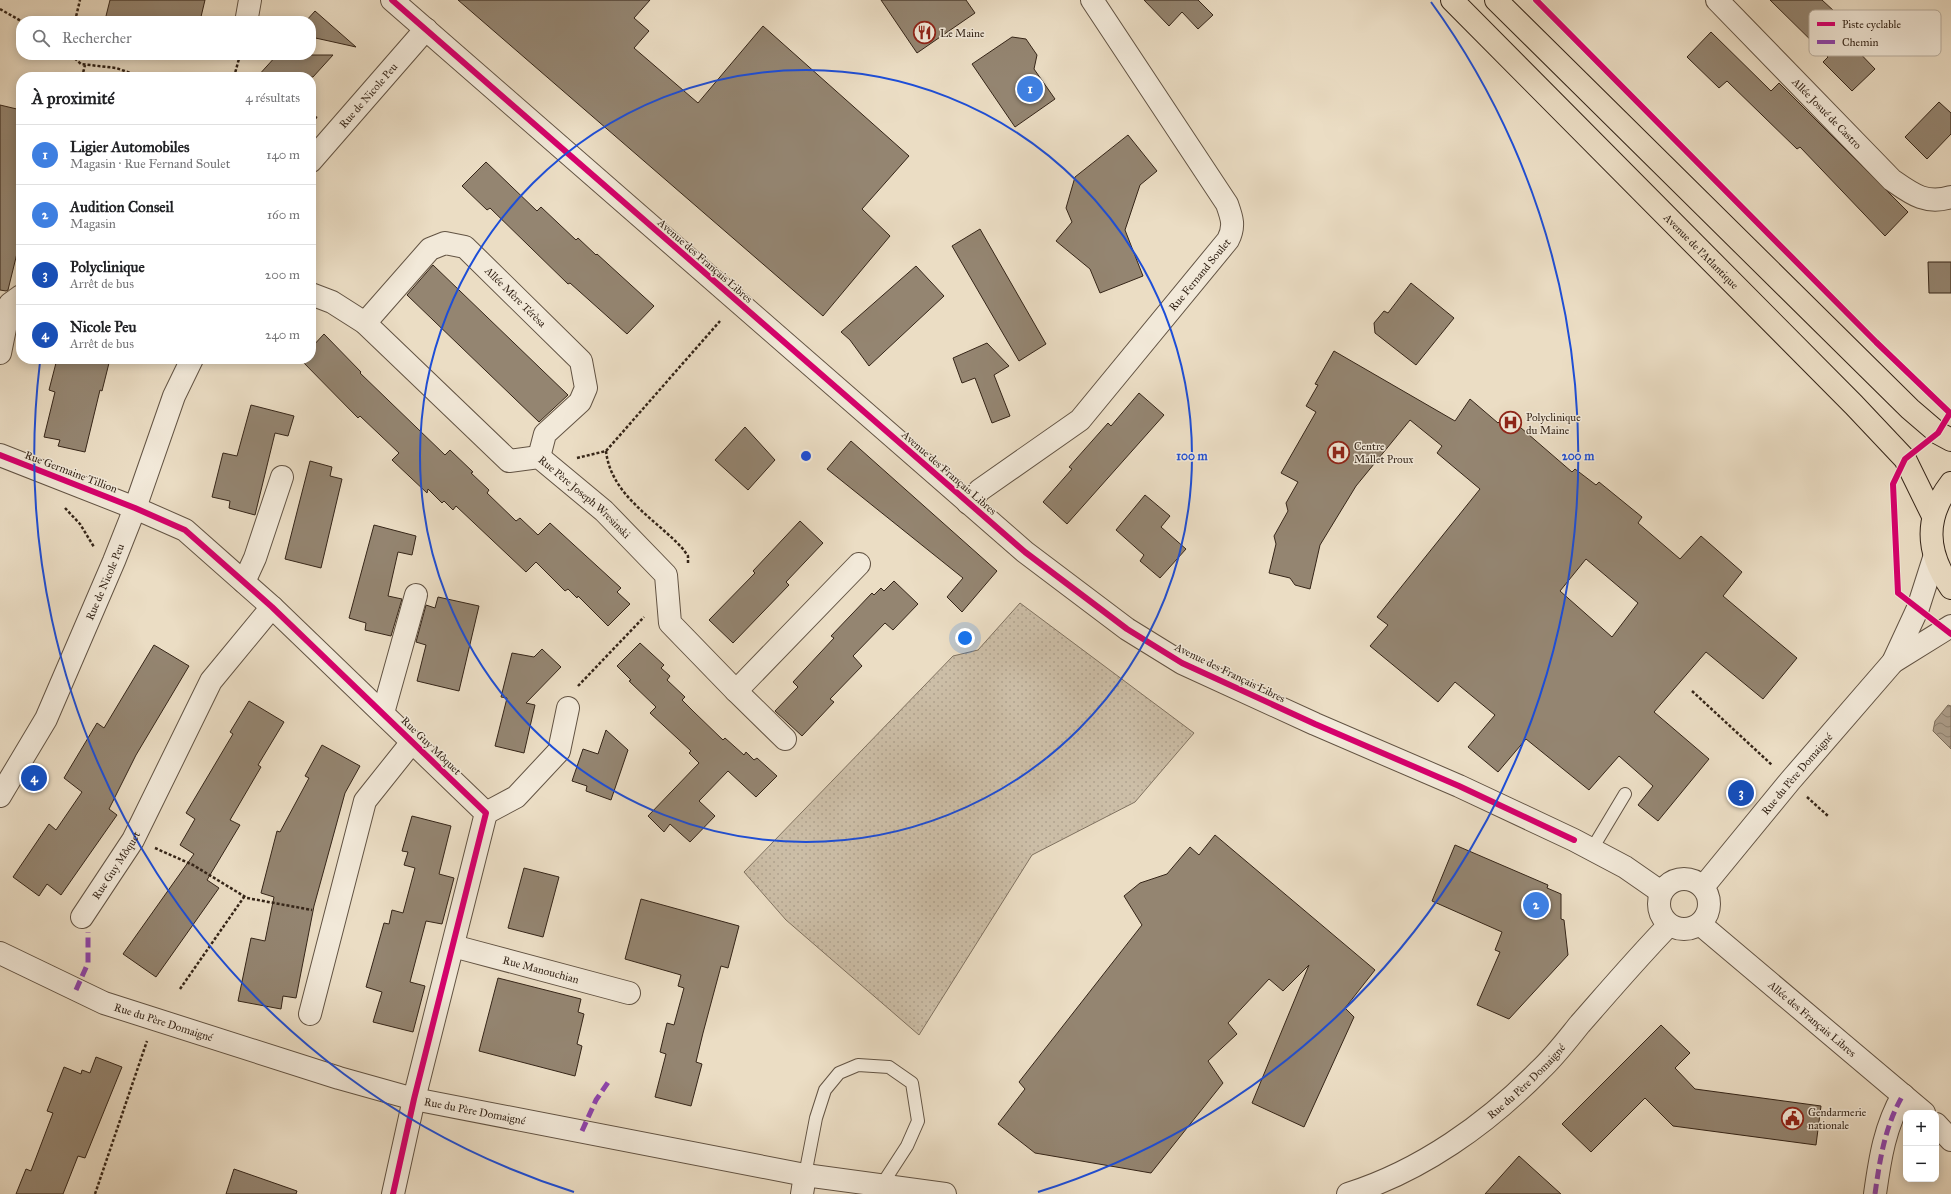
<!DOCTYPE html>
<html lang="fr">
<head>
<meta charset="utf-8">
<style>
	body { margin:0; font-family:"IM FELL Great Primer",serif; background:#f2f2f2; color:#202124 }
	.controls { position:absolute; right:12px; bottom:12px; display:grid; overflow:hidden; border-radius:8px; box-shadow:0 2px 10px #0003 }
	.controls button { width:36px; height:36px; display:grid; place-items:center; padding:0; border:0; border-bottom:1px solid #e0e0e0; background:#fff; color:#202124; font:20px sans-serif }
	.you { position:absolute; left:965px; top:638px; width:14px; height:14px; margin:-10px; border:3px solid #fff; border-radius:50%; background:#1a73e8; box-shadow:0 0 0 6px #1a73e833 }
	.badge { display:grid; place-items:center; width:26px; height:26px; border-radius:50%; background:#b45309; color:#fff; font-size:13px; font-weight:700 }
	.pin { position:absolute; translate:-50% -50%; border:2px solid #fff; box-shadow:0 1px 4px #0006 }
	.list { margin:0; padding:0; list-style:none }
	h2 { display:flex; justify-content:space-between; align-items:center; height:52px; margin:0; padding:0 16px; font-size:17px }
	h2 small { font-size:13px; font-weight:400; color:#757577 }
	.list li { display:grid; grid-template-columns:26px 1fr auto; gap:12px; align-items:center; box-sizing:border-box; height:60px; padding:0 16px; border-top:1px solid #e0e0e0 }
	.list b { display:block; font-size:15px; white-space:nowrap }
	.list p { margin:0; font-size:13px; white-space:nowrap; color:#757577 }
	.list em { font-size:13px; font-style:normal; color:#757577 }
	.icon { flex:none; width:22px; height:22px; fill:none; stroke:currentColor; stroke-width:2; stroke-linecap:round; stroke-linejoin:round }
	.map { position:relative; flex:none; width:1951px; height:1194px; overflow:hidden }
	.search { position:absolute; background:#fff; box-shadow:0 2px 10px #0003; left:16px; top:16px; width:300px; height:44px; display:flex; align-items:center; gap:10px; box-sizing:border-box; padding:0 14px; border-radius:16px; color:#757577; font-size:15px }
	.panel { position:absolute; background:#fff; box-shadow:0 2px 10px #0003; left:16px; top:72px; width:300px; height:292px; border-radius:16px }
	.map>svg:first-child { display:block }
	.grass { fill:url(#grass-dots); stroke:#807260 }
	.water { fill:url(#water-waves); stroke:#7d6e5c }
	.building { fill:#948571; stroke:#352518; fill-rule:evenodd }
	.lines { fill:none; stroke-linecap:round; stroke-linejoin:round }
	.lane-casing { stroke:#625343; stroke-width:14 }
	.street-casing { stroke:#625343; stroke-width:24 }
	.primary-casing { stroke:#352518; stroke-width:24 }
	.path { stroke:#352518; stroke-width:2.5; stroke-dasharray:3 2; stroke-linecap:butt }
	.lane { stroke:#f2e9d9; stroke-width:12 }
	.street { stroke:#f2e9d9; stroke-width:22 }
	.primary { stroke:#ebddc4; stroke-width:22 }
	.quiet { stroke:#8e44ad; stroke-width:5; stroke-dasharray:10 5; stroke-linecap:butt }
	.cycleway-casing { stroke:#f2e9d9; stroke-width:8 }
	.cycleway { stroke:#d6006c; stroke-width:6 }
	.ring { fill:none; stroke:#1d4ed8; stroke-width:2 }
	.labels { text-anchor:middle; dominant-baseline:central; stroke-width:3; stroke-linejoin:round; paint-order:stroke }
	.poi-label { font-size:11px; fill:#352518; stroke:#f2e9d9; text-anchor:start }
	.street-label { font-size:11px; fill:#352518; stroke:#f2e9d9 }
	.key { fill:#f2e9d9; stroke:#b9ae9f; stroke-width:1 }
	.key-label { font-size:11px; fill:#352518 }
	.centre { fill:#1d4ed8; stroke:#f2e9d9; stroke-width:2 }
	.ring-label { font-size:12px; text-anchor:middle; font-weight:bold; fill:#1d4ed8; stroke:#f2e9d9; stroke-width:3; stroke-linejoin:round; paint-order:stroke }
</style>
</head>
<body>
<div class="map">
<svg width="1951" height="1194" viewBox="0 0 1951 1194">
	<defs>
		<pattern id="grass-dots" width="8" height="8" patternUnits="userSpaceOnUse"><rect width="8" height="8" fill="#ccbea7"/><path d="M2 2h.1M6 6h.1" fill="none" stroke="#b0a38f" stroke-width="1.8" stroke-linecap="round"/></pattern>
		<pattern id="water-waves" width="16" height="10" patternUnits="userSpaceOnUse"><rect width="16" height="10" fill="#ad9e8a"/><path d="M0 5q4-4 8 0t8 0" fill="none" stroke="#8e8170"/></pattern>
	</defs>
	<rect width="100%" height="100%" fill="#ebddc4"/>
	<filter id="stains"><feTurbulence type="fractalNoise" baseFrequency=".005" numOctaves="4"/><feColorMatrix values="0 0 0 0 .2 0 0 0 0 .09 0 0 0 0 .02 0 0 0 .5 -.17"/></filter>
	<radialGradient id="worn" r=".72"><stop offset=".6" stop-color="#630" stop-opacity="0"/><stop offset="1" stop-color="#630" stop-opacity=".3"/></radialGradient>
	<!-- grass -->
	<path class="grass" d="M 1020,603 L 1194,733 L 1135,802 L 1032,855 L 919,1035 L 786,920 L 744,872 L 953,656 L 978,650 Z"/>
	<!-- water -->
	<path class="water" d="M 1948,705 L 1951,706 L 1951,749 L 1933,731 L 1935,721 Z"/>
	<!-- building -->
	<path class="building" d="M 110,0 L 205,0 L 200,21 L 111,21 L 105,20 Z
		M 458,0 L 650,0 L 634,18 L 649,31 L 634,48 L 698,103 L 763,26 L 909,156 L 862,209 L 890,236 L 823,316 Z
		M 881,0 L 966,0 L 975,13 L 917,53 Z
		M 1144,0 L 1198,0 L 1213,15 L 1198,29 L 1182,12 L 1169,26 Z
		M 1770,0 L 1822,0 L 1835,12 L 1828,20 L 1875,69 L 1852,91 L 1823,62 L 1828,57 Z
		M 315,11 L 356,47 L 311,37 L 311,21 L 306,21 Z
		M 1711,32 L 1771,91 L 1779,83 L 1908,212 L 1885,236 L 1800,147 L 1797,149 L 1727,81 L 1719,88 L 1687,57 Z
		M 1012,37 L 1026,39 L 1037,55 L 1034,69 L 1055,99 L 1015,127 L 972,64 Z
		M 277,55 L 333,55 L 313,77 L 257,77 Z
		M 1939,102 L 1951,113 L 1951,134 L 1927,159 L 1905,137 Z
		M 0,105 L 21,110 L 21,237 L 8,290 L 6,291 L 0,290 Z
		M 1128,135 L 1157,171 L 1140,185 L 1125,230 L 1143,276 L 1100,293 L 1090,269 L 1056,241 L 1072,222 L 1066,208 L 1075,177 Z
		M 486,162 L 537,211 L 541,207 L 576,240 L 578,238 L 596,255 L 597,254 L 654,306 L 627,334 L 570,283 L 568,284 L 490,208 L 487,210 L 462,186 Z
		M 980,229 L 1046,344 L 1019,361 L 952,246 Z
		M 1928,262 L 1951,262 L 1951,293 L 1929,293 Z
		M 433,265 L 568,395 L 539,422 L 407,295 Z
		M 916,266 L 944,296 L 869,366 L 850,340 L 841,332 Z
		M 1411,283 L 1454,318 L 1416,365 L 1375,333 L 1374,323 L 1384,311 L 1388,313 Z
		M 324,334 L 361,372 L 360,373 L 445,455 L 450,450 L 473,472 L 471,473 L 489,490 L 487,493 L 516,521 L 520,518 L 538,535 L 550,523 L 621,588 L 617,592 L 630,604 L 608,626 L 578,596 L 577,598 L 568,589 L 565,591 L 536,562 L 526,572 L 456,506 L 453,510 L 444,501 L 442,503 L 428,489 L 427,493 L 392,460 L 399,453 L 360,416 L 358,418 L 300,359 L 311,359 L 311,348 Z
		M 987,343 L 1009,366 L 994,375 L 1010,416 L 992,423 L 975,378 L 962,383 L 953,358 Z
		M 1334,351 L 1455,421 L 1470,399 L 1498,423 L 1506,415 L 1572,472 L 1575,469 L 1596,485 L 1599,482 L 1642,517 L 1638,523 L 1680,559 L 1701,536 L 1742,572 L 1723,596 L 1797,658 L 1763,699 L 1706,652 L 1654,712 L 1709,759 L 1658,821 L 1638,805 L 1653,786 L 1619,756 L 1589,790 L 1526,739 L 1498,772 L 1468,747 L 1495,715 L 1455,682 L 1438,702 L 1370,646 L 1388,625 L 1377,617 L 1480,489 L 1437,453 L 1442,446 L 1410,420 L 1356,486 L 1320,545 L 1310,589 L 1295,585 L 1290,578 L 1269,573 L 1276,544 L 1274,536 L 1288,511 L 1286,503 L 1298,482 L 1281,473 L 1316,412 L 1306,406 L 1318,385 L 1315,384 ZM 1586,559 L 1638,603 L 1612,637 L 1560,591 Z
		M 57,359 L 110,359 L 102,391 L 100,390 L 85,452 L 58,446 L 60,440 L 44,437 L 55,392 L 49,390 Z
		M 1139,393 L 1164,415 L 1067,524 L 1043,502 L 1072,469 L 1069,467 L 1108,423 L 1111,426 Z
		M 251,405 L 294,416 L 288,436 L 275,433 L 255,515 L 229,508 L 230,501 L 212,497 L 223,453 L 237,456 Z
		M 745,427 L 775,460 L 748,490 L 715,460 Z
		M 851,441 L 997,571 L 962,612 L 947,597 L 963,578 L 827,469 Z
		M 310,461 L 332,467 L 330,476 L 342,479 L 321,568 L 285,559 Z
		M 1145,495 L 1170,516 L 1161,527 L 1186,549 L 1160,578 L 1140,561 L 1144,555 L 1116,530 Z
		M 800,521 L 823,543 L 786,582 L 789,585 L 733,643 L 709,620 L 755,573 L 753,571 Z
		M 374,525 L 416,536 L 412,555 L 398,552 L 388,596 L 402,599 L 391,636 L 365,630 L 366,623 L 349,618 Z
		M 894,581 L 918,604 L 893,630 L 885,623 L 853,656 L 862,666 L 830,699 L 834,702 L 802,736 L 775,711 L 798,687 L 793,682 L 834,638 L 831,636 L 872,593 L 874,595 L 881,588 L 884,591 Z
		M 438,597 L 479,606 L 459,691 L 417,681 L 426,645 L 416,642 L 426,605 L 435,608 Z
		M 640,643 L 664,665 L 661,668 L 670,676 L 667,680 L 685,697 L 682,700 L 694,712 L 723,740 L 725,738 L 744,755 L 746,752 L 754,760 L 757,758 L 777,776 L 756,797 L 728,771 L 699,801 L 715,816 L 690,842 L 670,824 L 664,832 L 648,816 L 699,763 L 689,753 L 691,751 L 650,713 L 656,707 L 629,681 L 631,680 L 617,666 Z
		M 154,645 L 189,666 L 136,755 L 109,809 L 117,815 L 61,895 L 47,884 L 39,896 L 13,877 L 49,824 L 56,830 L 82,792 L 64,778 L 97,723 L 104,728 Z
		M 542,649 L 561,667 L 526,703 L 535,705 L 524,753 L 495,746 L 507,698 L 501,697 L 512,653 L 534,657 Z
		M 249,701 L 284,722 L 258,765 L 261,767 L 230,820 L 240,825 L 207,880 L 219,888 L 156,977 L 123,954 L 194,854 L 180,845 L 195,819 L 186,813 L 233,734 L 230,732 Z
		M 606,730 L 628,750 L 611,800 L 586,791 L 587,786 L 572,781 L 583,749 L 598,754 Z
		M 322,745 L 360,766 L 345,793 L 314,906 L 296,998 L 283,996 L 281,1009 L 238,1001 L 251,938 L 265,941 L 274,897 L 261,893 L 277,831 L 280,832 L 309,778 L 305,776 Z
		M 412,816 L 451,826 L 439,874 L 454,878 L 442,924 L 426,921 L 410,982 L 425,986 L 413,1032 L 373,1022 L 382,992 L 366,987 L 384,923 L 389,924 L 392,910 L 403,913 L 415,868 L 404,865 L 408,852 L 402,851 Z
		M 1215,835 L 1375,970 L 1345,1008 L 1354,1017 L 1304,1127 L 1252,1103 L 1309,965 L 1283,991 L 1269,979 L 1228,1023 L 1237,1034 L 1208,1061 L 1223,1083 L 1151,1173 L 1035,1153 L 998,1124 L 1025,1089 L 1019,1082 L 1142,925 L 1124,896 L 1140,883 L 1167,874 L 1190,847 L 1199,855 Z
		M 1455,845 L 1548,885 L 1547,888 L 1561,894 L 1561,919 L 1564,920 L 1568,955 L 1509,1019 L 1477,1005 L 1500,952 L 1495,950 L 1502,932 L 1432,901 Z
		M 524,868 L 559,877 L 543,937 L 508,928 Z
		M 641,899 L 739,926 L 728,968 L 721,966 L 703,1033 L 696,1062 L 702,1064 L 691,1106 L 655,1097 L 666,1054 L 660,1052 L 667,1023 L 674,1025 L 684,988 L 678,986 L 681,975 L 625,959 Z
		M 498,978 L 581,999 L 578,1012 L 584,1014 L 577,1044 L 582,1046 L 575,1076 L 479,1051 Z
		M 1661,1025 L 1690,1053 L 1675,1068 L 1695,1089 L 1821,1106 L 1816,1145 L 1673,1126 L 1645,1098 L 1591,1152 L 1562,1124 Z
		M 96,1057 L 122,1067 L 85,1158 L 78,1156 L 63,1194 L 16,1194 L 26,1169 L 31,1171 L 53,1113 L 47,1111 L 64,1067 L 81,1074 L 82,1070 L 90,1073 Z
		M 1519,1156 L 1561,1194 L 1485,1194 Z
		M 234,1169 L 297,1191 L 296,1194 L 226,1194 Z"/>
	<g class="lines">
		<defs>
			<path id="lane" d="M 1592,849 L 1625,794
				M 805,1175 L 816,1118 L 825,1090 L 839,1073 L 858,1065 L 889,1067 L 912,1083 L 918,1121 L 907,1146 L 881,1186"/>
			<g id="street">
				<path d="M 392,0 L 1025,552 L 1127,629 L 1182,663 L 1315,724 L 1459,786 L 1574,840 L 1625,867 L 1661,892"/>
				<path id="s1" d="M 1717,0 L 1892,180 C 1912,194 1926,205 1951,197"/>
				<path d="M 247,17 L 250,0"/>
				<path id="s2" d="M 311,161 L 426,29"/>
				<path id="s3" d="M 311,294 L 332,302 L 365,323 L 509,461 L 539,457 L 604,511 L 666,575 L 670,623 L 736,691 L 785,739"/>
				<path id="s4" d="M 365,323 L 430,249 L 445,243 L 465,247 L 581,361 L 586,388 L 580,402 L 545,434 L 539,457"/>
				<path d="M 0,353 L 10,304 L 21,296"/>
				<path d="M 0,455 L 135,508 L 185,530 L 272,607 L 486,813 L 414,1099 L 393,1194"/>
				<path id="s5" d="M 968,503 L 980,490 L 1080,420 L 1228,240 C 1235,226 1232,218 1227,204 L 1092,0"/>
				<path d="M 244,582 L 255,558 L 282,477"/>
				<path d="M 1893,662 L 1951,626"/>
				<path d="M 736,691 L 859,564"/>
				<path d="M 383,713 L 416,595"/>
				<path id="s6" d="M 0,796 L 46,719 L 114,561 L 135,508 L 174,396 L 192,359"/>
				<path d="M 486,813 L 516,797 L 559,751 L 568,708"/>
				<circle cx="1684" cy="904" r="25"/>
				<path id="s7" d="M 1703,887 L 1790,781 L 1893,662 L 1918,608 L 1934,558"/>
				<path id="s8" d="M 82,917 L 133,840 L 211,681 L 272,607"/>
				<path id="s9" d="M 1700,924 L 1924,1113"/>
				<path id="s10" d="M 453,946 L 629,993"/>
				<path id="s11" d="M 0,953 L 104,1003 L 339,1078 L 414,1099 L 805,1175 L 945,1194"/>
				<path d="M 310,1014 L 365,801 L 412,742"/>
				<path d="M 1936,1124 L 1951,1140"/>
				<path d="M 802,1194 L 805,1175"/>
				<path id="s12" d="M 1348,1194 C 1421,1171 1487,1124 1540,1070 C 1555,1056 1567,1040 1580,1024 C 1609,991 1638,957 1669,925"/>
				<path d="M 1875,1194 C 1880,1158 1885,1126 1903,1095"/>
			</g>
			<g id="primary">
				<path id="s13" d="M 1452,0 L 1854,405 L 1905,459 L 1933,516"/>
				<path d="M 1496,0 L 1910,409 L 1938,433 L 1951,440"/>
				<path d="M 1951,483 C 1924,518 1926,552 1951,588"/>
			</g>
		</defs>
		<!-- lane casing -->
		<use href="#lane" class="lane-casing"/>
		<!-- street casing -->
		<use href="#street" class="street-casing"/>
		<!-- primary casing -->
		<use href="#primary" class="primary-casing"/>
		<!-- path -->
		<path class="path" d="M 0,9 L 21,21
			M 75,21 L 80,0
			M 71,55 L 81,64 L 116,68 L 142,77
			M 82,77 L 85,65
			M 234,77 L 240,55
			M 311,115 L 317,118
			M 606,451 C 611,496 656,519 683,549 L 688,556 L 688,565
			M 577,458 L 606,451 L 720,321
			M 65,508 L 80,524 L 94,547
			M 578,686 L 644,617
			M 1692,691 L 1772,765
			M 1807,797 L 1828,816
			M 155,848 L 193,865 L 247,898 L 312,910
			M 180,989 L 244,897
			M 95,1194 L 147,1041"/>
		<!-- lane -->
		<use href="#lane" class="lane"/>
		<!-- street -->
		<use href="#street" class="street"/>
		<!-- primary -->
		<use href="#primary" class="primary"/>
		<!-- quiet -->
		<path class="quiet" d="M 76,990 L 88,963 L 88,932
			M 582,1131 L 596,1100 L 609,1081
			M 1875,1194 C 1880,1158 1885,1126 1903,1095"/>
		<defs>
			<path id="cycleway" d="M 392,0 L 1025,552 L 1127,629 L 1182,663 L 1315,724 L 1459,786 L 1574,840
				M 1536,0 L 1876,342 L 1950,413 L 1938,433 L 1905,459 L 1893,484 L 1898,593 L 1951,634
				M 0,455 L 135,508 L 185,530 L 272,607 L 486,813 L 414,1099 L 393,1194"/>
		</defs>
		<!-- cycleway casing -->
		<use href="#cycleway" class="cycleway-casing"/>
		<!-- cycleway -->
		<use href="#cycleway" class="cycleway"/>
	</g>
	<!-- distance rings -->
	<g class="ring">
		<circle cx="806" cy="456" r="386"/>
		<path d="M574 1192A772 772 0 0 1 40 362M1431 2A772 772 0 0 1 1038 1192"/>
	</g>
	<!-- icons -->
	<defs>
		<symbol id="restaurant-ring" viewBox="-11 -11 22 22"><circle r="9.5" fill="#f2e9d9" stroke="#8f2418" stroke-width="1.5"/><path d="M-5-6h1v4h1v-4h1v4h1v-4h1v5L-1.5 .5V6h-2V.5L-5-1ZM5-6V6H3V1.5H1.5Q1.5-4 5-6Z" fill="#8f2418"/></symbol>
		<symbol id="hospital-ring" viewBox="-11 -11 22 22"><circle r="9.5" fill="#f2e9d9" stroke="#8f2418" stroke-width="1.5"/><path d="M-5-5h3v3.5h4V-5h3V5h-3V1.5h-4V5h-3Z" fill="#8f2418"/></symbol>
		<symbol id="civic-ring" viewBox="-11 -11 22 22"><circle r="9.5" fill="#f2e9d9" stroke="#8f2418" stroke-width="1.5"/><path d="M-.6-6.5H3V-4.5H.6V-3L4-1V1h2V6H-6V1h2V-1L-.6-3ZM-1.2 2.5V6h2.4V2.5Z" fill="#8f2418"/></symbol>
	</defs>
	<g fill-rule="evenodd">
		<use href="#restaurant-ring" x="912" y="20" width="25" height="25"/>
		<use href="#hospital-ring" x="1498" y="410" width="25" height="25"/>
		<use href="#hospital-ring" x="1326" y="440" width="25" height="25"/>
		<use href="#civic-ring" x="1780" y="1106" width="25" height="25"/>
	</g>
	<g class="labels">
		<!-- poi labels -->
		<g class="poi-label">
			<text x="940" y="33">Le Maine</text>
			<text x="1526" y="417">Polyclinique<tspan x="1526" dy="13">du Maine</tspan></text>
			<text x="1354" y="446">Centre<tspan x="1354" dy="13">Mallet Proux</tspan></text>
			<text x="1808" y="1112">Gendarmerie<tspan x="1808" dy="13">nationale</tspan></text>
		</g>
		<!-- street labels -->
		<g class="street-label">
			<text stroke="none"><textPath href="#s2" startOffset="87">Rue de Nicole Peu</textPath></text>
			<text stroke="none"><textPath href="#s1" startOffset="158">Allée Josué de Castro</textPath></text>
			<text stroke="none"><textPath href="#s13" startOffset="354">Avenue de l'Atlantique</textPath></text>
			<text transform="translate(705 261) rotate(41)">Avenue des Français Libres</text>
			<text stroke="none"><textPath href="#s5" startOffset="328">Rue Fernand Soulet</textPath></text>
			<text stroke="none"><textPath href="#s4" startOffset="206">Allée Mère Térèsa</textPath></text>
			<text transform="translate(71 472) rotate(21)">Rue Germaine Tillion</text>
			<text transform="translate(949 473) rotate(41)">Avenue des Français Libres</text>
			<text stroke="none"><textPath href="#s3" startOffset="352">Rue Père Joseph Wresinski</textPath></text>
			<text stroke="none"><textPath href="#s6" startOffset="239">Rue de Nicole Peu</textPath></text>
			<text transform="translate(1230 673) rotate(26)">Avenue des Français Libres</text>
			<text transform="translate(431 746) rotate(44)">Rue Guy Môquet</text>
			<text stroke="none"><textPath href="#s7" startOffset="147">Rue du Père Domaigné</textPath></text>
			<text stroke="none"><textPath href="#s8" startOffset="62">Rue Guy Môquet</textPath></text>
			<text stroke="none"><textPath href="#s10" startOffset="91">Rue Manouchian</textPath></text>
			<text stroke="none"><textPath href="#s9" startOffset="147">Allée des Français Libres</textPath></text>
			<text stroke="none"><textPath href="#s11" startOffset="178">Rue du Père Domaigné</textPath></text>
			<text stroke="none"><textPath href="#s12" startOffset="213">Rue du Père Domaigné</textPath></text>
			<text stroke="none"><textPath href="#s11" startOffset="502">Rue du Père Domaigné</textPath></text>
		</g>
	</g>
	<!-- legend -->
	<rect x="1809" y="10" width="132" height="46" rx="6" class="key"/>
	<rect x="1817" y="22" width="18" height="4" fill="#d6006c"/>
	<rect x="1817" y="40" width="18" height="4" fill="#8e44ad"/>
	<g class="key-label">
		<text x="1842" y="28">Piste cyclable</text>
		<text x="1842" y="46">Chemin</text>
	</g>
	<circle cx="806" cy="456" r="6" class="centre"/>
	<g class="ring-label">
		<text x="1192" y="460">100 m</text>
		<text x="1578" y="460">200 m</text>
	</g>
	<rect width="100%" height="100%" filter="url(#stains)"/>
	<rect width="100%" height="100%" fill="url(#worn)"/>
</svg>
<div class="controls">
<button>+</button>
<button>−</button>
</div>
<div class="you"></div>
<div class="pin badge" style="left:1030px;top:89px;background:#3f7fe0">1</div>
<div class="pin badge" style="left:1536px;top:905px;background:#3f7fe0">2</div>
<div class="pin badge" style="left:1741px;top:793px;background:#1a4fb4">3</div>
<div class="pin badge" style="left:34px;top:778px;background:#1a4fb4">4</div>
<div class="search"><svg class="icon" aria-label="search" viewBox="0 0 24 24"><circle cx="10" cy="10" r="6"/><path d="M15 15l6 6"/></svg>Rechercher</div>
<section class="panel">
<h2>À proximité<small>4 résultats</small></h2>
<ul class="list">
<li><span class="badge" style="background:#3f7fe0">1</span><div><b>Ligier Automobiles</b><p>Magasin · Rue Fernand Soulet</p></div><em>140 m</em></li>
<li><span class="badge" style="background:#3f7fe0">2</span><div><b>Audition Conseil</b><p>Magasin</p></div><em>160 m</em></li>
<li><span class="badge" style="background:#1a4fb4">3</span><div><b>Polyclinique</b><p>Arrêt de bus</p></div><em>200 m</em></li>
<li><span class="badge" style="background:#1a4fb4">4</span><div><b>Nicole Peu</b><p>Arrêt de bus</p></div><em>240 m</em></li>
</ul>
</section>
</div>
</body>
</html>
